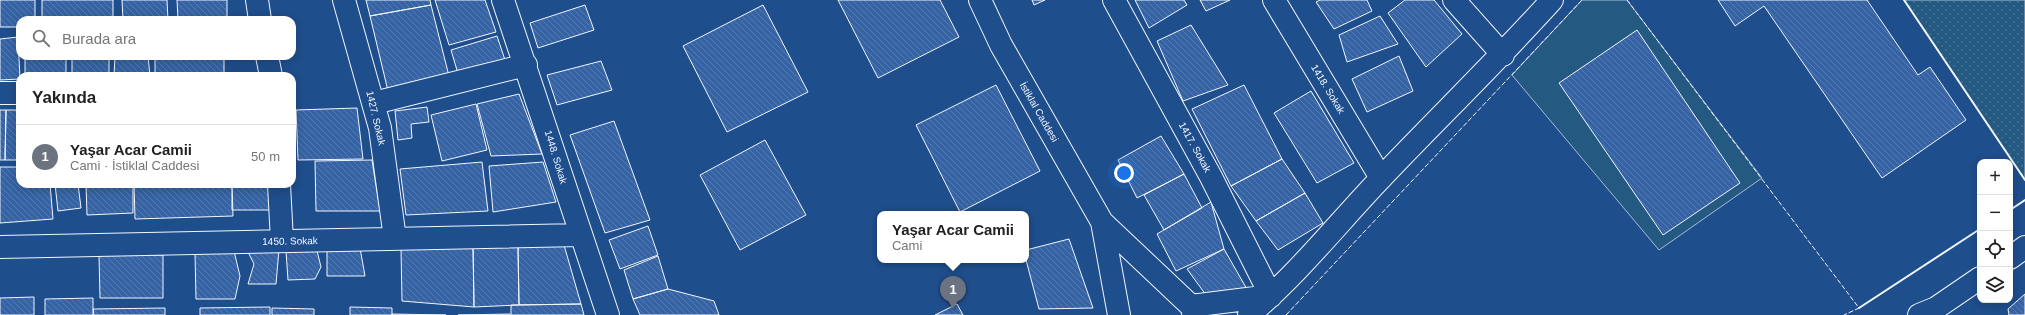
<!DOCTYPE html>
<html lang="tr">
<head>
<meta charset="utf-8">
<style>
	body { margin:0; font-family:Helvetica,sans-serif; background:#f2f2f2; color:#222 }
	.controls { position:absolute; right:12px; bottom:12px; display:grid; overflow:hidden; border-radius:8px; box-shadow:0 2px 10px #0003 }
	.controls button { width:36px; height:36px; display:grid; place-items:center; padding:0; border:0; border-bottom:1px solid #e0e0e0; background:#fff; color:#222; font:20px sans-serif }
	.you { position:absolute; left:1124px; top:173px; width:14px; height:14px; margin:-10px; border:3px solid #fff; border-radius:50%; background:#1a73e8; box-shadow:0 0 0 6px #1a73e833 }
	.badge { display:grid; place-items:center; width:26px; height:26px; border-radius:50%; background:#856535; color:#fff; font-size:13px; font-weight:700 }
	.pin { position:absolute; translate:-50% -33px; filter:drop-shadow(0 1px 2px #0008) }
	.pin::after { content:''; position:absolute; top:21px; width:14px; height:12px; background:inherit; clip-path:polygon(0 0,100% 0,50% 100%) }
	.popup { position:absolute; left:877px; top:211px; width:152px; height:52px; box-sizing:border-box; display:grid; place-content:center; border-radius:8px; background:#fff; filter:drop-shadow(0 1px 3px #0005); font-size:13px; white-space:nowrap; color:#767676 }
	.popup b { font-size:15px; color:#222 }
	.popup::after { content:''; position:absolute; left:50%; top:100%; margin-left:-8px; border:8px solid transparent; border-top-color:#fff }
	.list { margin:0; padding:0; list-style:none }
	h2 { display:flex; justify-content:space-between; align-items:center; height:52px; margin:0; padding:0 16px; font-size:17px }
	h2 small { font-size:13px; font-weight:400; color:#767676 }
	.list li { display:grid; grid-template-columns:26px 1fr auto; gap:12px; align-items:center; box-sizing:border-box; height:64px; padding:0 16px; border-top:1px solid #e0e0e0 }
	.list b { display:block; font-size:15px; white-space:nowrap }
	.list p { margin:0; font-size:13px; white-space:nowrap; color:#767676 }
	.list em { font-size:13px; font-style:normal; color:#767676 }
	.icon { flex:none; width:22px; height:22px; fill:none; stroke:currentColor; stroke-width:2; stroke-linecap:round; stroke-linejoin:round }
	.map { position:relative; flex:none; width:2025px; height:315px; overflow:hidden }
	.search { position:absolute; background:#fff; box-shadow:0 2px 10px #0003; left:16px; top:16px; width:280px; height:44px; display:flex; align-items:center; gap:10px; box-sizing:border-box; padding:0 14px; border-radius:12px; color:#767676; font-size:15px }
	.panel { position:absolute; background:#fff; box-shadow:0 2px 10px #0003; left:16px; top:72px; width:280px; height:116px; border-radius:12px }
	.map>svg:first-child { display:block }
	.grass { fill:url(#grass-dots); stroke:#a8bbd7 }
	.garden { fill:#245a82; stroke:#a8bbd7 }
	.building { fill:url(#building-back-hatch); stroke:#f2f6ff }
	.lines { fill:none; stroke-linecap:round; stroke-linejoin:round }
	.minor-casing { stroke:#f2f6ff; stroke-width:24 }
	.minor { stroke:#1f4e8c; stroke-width:22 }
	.fence { stroke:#f2f6ff; stroke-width:1; stroke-dasharray:5 2; stroke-linecap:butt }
	.wall { stroke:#f2f6ff; stroke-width:2 }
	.labels { text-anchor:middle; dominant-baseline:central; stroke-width:3; stroke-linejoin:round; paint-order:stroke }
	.street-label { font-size:10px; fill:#f2f6ff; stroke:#1f4e8c }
</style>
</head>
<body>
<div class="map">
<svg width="2025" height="315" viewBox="0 0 2025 315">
	<defs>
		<pattern id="grass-dots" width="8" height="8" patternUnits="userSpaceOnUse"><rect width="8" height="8" fill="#245a82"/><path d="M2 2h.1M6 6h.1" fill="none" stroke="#447295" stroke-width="1.8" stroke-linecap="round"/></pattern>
		<pattern id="building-back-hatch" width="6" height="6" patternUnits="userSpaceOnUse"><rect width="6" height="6" fill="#3563a3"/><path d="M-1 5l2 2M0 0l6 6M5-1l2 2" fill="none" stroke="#537ab1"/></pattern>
	</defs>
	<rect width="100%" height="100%" fill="#1f4e8c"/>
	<!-- grass -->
	<path class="grass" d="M 1904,0 L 2025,0 L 2025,180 Z"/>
	<!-- garden -->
	<path class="garden" d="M 1582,0 L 1627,0 L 1762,178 L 1659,250 L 1512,75 Z"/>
	<!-- building -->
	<path class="building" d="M 0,0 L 35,0 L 35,20 L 20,20 L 20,27 L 0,27 Z
		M 42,0 L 113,0 L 113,20 L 42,20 Z
		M 122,0 L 167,0 L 168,20 L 123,20 Z
		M 177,0 L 227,0 L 227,20 L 178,20 Z
		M 366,0 L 430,0 L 431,5 L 370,16 Z
		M 435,0 L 485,0 L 496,32 L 449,45 Z
		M 838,0 L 940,0 L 959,37 L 878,78 Z
		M 1032,0 L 1045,0 L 1034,5 Z
		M 1135,0 L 1184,0 L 1187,5 L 1149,28 Z
		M 1200,0 L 1230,0 L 1206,11 Z
		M 1320,0 L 1367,0 L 1372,11 L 1334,29 L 1316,2 Z
		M 1405,0 L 1434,0 L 1462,34 L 1426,67 L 1388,13 Z
		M 1718,0 L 1867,0 L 1918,75 L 1930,67 L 1966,120 L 1882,178 L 1764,6 L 1735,26 Z
		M 431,5 L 449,76 L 388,91 L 370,16 Z
		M 585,5 L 594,30 L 538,48 L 530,23 Z
		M 763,5 L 808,92 L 727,132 L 683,46 Z
		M 1380,16 L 1398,44 L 1347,62 L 1339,35 Z
		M 1191,25 L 1228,85 L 1183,101 L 1157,41 Z
		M 1637,30 L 1740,183 L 1663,235 L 1559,83 Z
		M 497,36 L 506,63 L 459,77 L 451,50 Z
		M 18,37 L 20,79 L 0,80 L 0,39 Z
		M 25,56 L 66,56 L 66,76 L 25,76 Z
		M 72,56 L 109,56 L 109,76 L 72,76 Z
		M 115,56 L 148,56 L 150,76 L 114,76 Z
		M 155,56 L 224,56 L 224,76 L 155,76 Z
		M 1399,56 L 1413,91 L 1367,112 L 1352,79 Z
		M 601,61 L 612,90 L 557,105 L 547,75 Z
		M 996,85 L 1040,171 L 960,212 L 916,125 Z
		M 1244,85 L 1282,159 L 1231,186 L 1192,109 Z
		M 1311,91 L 1354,163 L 1317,183 L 1274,113 Z
		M 519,94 L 542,154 L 491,156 L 477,104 Z
		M 476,104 L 487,150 L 442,161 L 431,115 Z
		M 427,107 L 429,122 L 411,124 L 412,138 L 398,140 L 395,111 Z
		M 357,108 L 363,159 L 298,160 L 296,110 Z
		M 0,110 L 6,110 L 5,160 L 0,160 Z
		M 6,110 L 20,110 L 20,160 L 5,160 Z
		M 614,121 L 650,220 L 605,233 L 570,135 Z
		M 1161,136 L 1184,174 L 1137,198 L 1118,160 Z
		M 765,140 L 806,215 L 740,250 L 700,175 Z
		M 1282,159 L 1305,193 L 1256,221 L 1231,186 Z
		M 372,160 L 380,211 L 316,211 L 315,161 Z
		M 482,162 L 488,211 L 406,215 L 400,169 Z
		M 543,162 L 556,202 L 493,212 L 489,166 Z
		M 0,167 L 20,167 L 20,184 L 50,184 L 53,219 L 0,223 Z
		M 1184,174 L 1202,208 L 1164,230 L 1144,195 Z
		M 55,184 L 78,184 L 81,208 L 58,211 Z
		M 86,184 L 133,184 L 133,213 L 87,215 Z
		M 134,184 L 232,184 L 233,216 L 135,219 Z
		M 232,184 L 272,184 L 272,210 L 232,210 Z
		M 1305,193 L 1323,223 L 1278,250 L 1256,221 Z
		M 1211,202 L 1224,249 L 1176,271 L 1157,234 Z
		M 648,226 L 658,255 L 620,269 L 609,240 Z
		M 1069,239 L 1093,308 L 1039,309 L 1026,260 L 1026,250 Z
		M 473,245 L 518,246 L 519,305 L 474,307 Z
		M 473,245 L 474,307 L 402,301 L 401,249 Z
		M 564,245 L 581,304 L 519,305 L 518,246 Z
		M 327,248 L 360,248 L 365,276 L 327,276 Z
		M 279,249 L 276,284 L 248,284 L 254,264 L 247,250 Z
		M 1224,249 L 1248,291 L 1206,295 L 1187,269 Z
		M 234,251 L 240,276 L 235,299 L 196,299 L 195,252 Z
		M 286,251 L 317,251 L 321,267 L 315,279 L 288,280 Z
		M 99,255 L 163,255 L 163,298 L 100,298 Z
		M 658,256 L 668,289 L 633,299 L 624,270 Z
		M 668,289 L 714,301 L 719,315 L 640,315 L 633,299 Z
		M 2025,294 L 2025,315 L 2009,315 L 2008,309 Z
		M 34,297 L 34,315 L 0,315 L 0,298 Z
		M 93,298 L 93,315 L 45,315 L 45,299 Z
		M 581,304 L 584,315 L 511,315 L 511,305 Z
		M 957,304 L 963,315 L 935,315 Z
		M 270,307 L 270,315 L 200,315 L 200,308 Z
		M 350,307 L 392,308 L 392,315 L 350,315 Z
		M 165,308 L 165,315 L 94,315 L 93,309 Z
		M 272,308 L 314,309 L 314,315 L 272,315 Z
		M 392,314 L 446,315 L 392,315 Z
		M 510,314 L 510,315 L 458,315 Z"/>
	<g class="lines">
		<defs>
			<path id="minor" d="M 257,0 L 260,20
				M 344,0 L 380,128 L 395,239
				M 503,0 L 608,315
				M 980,0 L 1001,45 L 1102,222 L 1191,306 L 1194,315
				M 1114,0 L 1211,177 L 1271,296
				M 1274,0 L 1381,178
				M 1454,0 L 1503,55
				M 267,56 L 271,76
				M 0,93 L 20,93
				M 374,103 L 526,65
				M 279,184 L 282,241
				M 1102,222 L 1119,315
				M 0,247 L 580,235
				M 2010,258 L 2025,247
				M 1191,306 L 1271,296
				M 1249,315 C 1298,274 1338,223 1382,177 C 1438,118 1497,61 1552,0
				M 1919,315 L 1936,308 L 1980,278"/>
		</defs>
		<!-- minor casing -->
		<use href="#minor" class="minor-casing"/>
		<!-- minor -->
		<use href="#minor" class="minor"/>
		<!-- fence -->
		<path class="fence" d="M 1627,0 L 1859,308 L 1844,315
			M 1286,315 L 1582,0"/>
		<!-- wall -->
		<path class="wall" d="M 1904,0 L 2025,180
			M 2010,210 L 2025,200
			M 1859,308 L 1980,229"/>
	</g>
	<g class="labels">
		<!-- street labels -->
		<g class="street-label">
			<text transform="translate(1328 89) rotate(59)">1418. Sokak</text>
			<text transform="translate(1039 112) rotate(60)">İstiklal Caddesi</text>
			<text transform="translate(376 118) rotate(77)">1427. Sokak</text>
			<text transform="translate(1195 147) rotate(61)">1417. Sokak</text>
			<text transform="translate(556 157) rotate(73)">1448. Sokak</text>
			<text transform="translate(290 241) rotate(-1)">1450. Sokak</text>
		</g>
	</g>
</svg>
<div class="controls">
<button>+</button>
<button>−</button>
<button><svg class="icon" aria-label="locate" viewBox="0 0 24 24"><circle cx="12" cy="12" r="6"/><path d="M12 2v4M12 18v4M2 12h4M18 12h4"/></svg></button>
<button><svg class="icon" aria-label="layers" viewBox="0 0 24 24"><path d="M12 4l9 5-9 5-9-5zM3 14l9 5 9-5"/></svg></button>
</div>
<div class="you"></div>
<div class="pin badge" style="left:953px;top:309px;background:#6b7280">1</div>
<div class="popup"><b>Yaşar Acar Camii</b>Cami</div>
<div class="search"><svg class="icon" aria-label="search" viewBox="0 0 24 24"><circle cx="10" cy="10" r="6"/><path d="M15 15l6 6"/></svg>Burada ara</div>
<section class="panel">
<h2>Yakında<small></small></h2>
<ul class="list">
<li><span class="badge" style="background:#6b7280">1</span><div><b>Yaşar Acar Camii</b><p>Cami · İstiklal Caddesi</p></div><em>50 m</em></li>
</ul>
</section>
</div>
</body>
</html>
